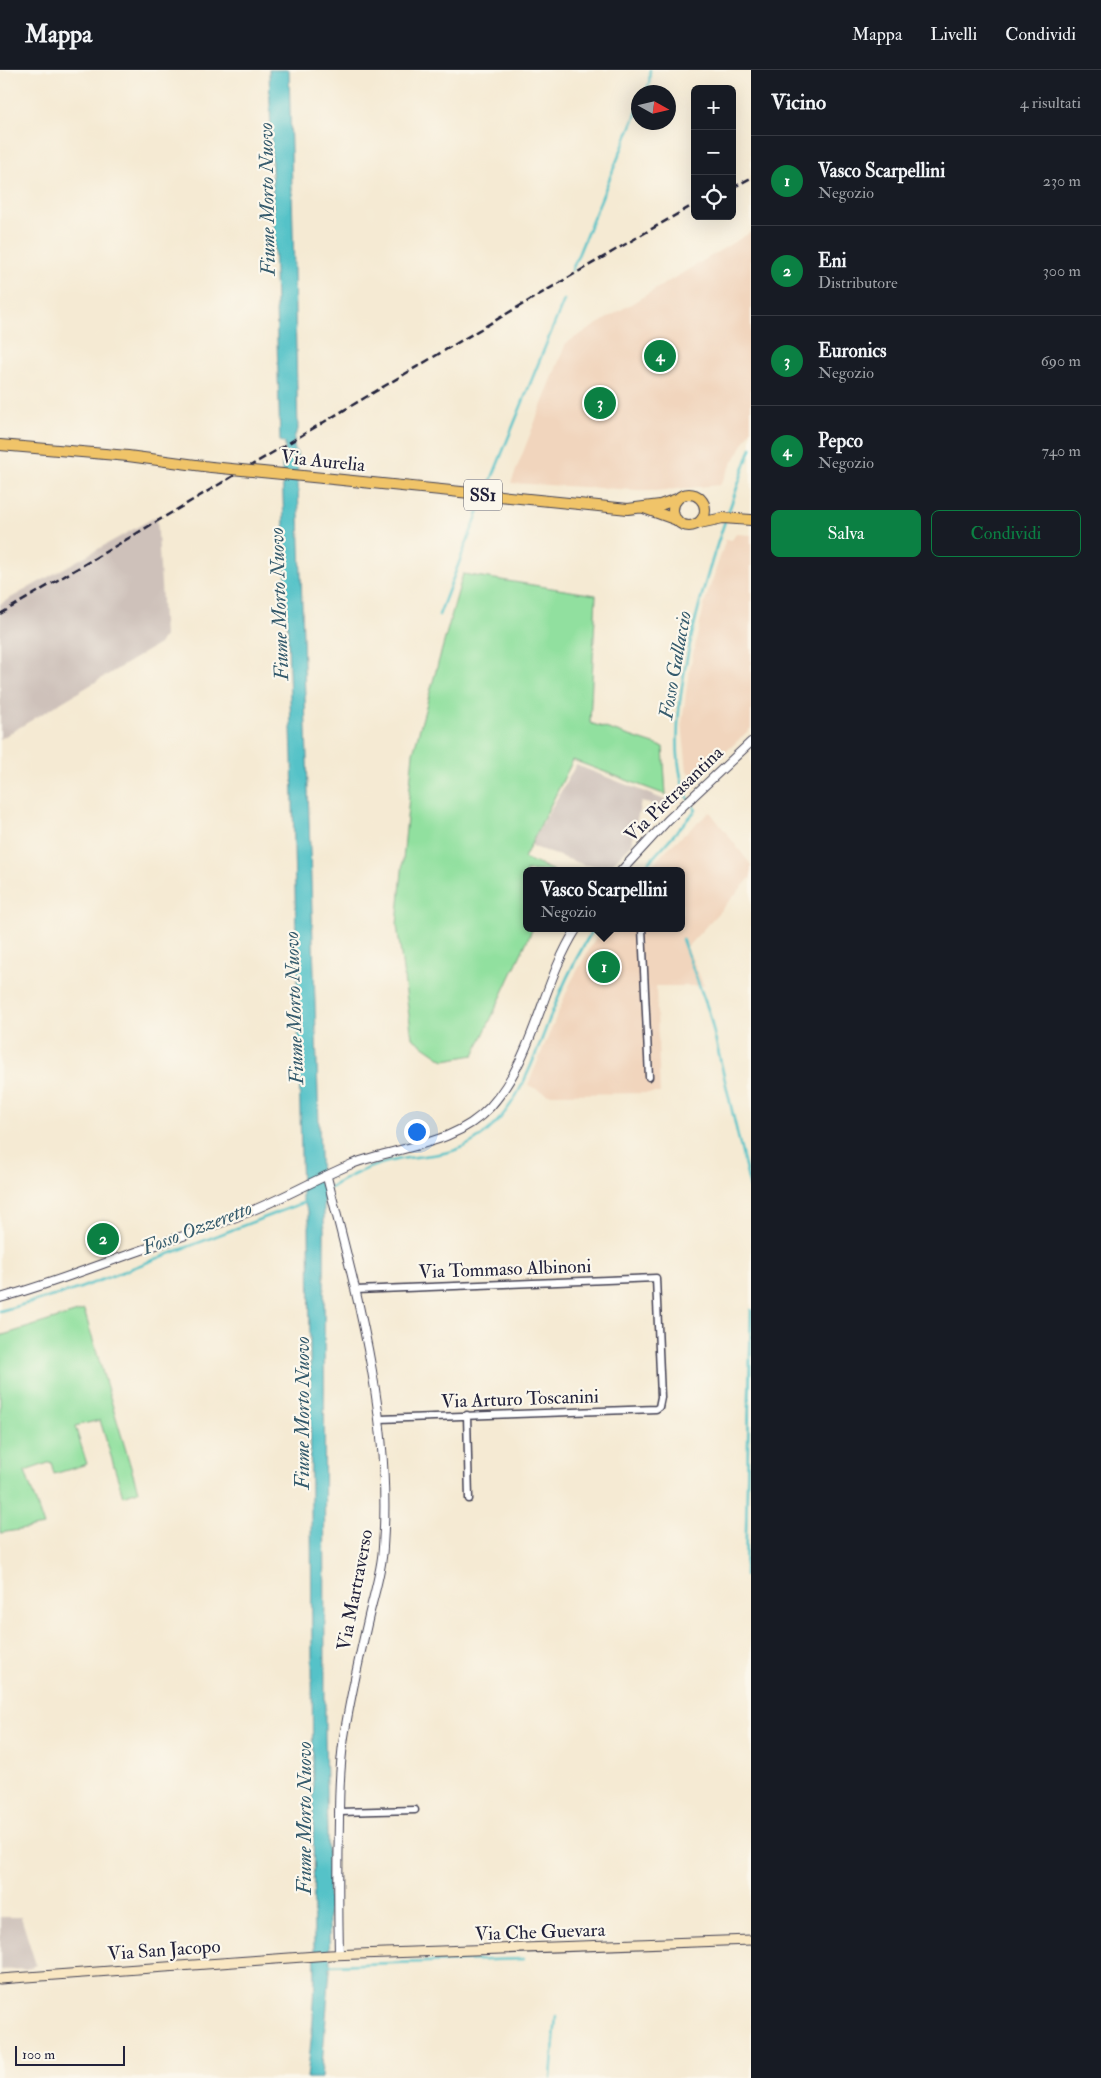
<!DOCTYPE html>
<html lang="it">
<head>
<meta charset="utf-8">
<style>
	body { margin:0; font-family:"IM FELL Double Pica",serif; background:#242831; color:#f1f3f6 }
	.controls { position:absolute; right:15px; top:15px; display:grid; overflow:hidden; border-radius:8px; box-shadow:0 5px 20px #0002 }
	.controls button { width:45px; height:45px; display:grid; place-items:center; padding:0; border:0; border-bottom:1px solid #363941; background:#171b24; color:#f1f3f6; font:25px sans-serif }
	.compass { position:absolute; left:631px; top:15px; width:45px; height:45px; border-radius:50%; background:#171b24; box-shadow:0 5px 20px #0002; rotate:98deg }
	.scale { position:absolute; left:15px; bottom:12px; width:110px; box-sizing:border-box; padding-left:5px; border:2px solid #22223b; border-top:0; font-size:14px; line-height:18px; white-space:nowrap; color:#22223b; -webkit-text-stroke:4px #fbf7ec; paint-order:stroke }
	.you { position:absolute; left:416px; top:1061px; width:18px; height:18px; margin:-12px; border:4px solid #fff; border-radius:50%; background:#1a73e8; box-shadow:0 0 0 8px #1a73e833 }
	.badge { display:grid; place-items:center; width:32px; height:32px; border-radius:50%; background:#0b8043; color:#fff; font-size:16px; font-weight:700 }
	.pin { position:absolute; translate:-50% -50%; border:2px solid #fff; box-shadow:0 1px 5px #0006 }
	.popup { position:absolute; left:523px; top:797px; width:162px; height:65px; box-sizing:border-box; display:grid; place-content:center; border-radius:8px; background:#171b24; filter:drop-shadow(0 1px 4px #0005); font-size:16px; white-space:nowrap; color:#9ea1a6 }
	.popup b { font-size:19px; color:#f1f3f6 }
	.popup::after { content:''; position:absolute; left:50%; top:100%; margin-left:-10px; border:10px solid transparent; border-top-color:#171b24 }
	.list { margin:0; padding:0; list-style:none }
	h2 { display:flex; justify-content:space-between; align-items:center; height:65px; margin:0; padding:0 20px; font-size:21px }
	h2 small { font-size:16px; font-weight:400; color:#9ea1a6 }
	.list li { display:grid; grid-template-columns:32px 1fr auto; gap:15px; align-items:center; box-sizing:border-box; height:90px; padding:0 20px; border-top:1px solid #363941 }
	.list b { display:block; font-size:19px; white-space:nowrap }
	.list p { margin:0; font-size:16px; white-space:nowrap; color:#9ea1a6 }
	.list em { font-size:16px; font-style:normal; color:#9ea1a6 }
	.actions { display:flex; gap:10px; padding:15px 20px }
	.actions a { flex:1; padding:11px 0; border:1px solid #0b8043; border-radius:8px; text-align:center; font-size:18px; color:#0b8043 }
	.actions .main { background:#0b8043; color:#fff }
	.icon { flex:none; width:28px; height:28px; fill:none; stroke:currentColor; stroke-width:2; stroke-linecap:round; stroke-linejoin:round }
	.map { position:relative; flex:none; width:751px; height:2008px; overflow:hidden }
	header { display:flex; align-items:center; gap:30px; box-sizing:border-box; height:70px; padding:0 25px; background:#171b24; border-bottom:1px solid #363941 }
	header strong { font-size:24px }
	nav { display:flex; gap:28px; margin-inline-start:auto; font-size:18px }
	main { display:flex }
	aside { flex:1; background:#171b24 }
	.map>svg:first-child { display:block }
	.built { fill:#f1d5bd }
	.industrial { fill:#cec1ba }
	.green { fill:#91e09f; stroke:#5a816d }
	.water { fill:#54c2c8; stroke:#3b7282 }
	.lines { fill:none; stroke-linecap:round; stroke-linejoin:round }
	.stream { stroke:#54c2c8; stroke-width:2.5 }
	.minor-casing { stroke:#424052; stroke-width:9 }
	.tertiary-casing { stroke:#424052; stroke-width:10 }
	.secondary-casing { stroke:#424052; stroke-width:11 }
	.primary-casing { stroke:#424052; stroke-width:12 }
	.minor { stroke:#fff; stroke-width:6 }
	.tertiary { stroke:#fff; stroke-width:8 }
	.secondary { stroke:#f9e7c3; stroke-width:9 }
	.primary { stroke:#f0c469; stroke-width:10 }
	.rail { stroke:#22223b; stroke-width:2.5; stroke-dasharray:8 4; stroke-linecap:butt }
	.primary-bridge-casing { stroke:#424052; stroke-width:12; stroke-linecap:butt }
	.primary-bridge { stroke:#f0c469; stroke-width:10 }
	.labels { text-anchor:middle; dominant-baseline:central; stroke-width:4.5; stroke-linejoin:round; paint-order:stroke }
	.shield { fill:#fbf7ec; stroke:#636270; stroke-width:1 }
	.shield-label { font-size:18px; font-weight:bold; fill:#22223b }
	.street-label { font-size:19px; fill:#22223b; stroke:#fbf7ec }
	.water-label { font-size:20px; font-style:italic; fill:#345a6c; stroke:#fbf7ec }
</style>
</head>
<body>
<header>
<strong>Mappa</strong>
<nav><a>Mappa</a><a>Livelli</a><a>Condividi</a></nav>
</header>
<main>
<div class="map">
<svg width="751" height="2008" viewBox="0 0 751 2008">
	<rect width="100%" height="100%" fill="#fbf7ec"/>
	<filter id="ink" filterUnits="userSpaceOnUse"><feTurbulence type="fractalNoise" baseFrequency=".02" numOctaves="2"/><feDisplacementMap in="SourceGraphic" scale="10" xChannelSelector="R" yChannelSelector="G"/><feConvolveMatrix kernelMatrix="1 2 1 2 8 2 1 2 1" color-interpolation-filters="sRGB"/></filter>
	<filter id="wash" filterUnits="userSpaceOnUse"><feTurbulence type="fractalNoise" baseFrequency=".0096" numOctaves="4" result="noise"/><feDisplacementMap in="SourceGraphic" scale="20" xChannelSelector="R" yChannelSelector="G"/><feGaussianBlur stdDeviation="1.12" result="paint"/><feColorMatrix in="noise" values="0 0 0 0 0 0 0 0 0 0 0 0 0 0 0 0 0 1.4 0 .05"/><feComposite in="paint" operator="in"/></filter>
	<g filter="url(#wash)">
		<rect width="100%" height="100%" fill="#f5ead3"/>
		<!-- built -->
		<path class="built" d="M 751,162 L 751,360 L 720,415 L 655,421 L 511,413 L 566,273 Z
			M 736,464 L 751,465 L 751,658 L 698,708 L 687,701 L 682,653 L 689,602 L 705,532 L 726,469 L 732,470 Z
			M 710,742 L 751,795 L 751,807 L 687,877 L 704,916 L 656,916 L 660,1023 L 547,1024 L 528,1015 L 570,914 L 601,858 L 682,858 L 682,801 L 647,801 L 665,781 Z"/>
		<!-- industrial -->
		<path class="industrial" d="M 157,446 L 164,566 L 159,574 L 0,669 L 0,534 Z
			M 576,695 L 665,730 L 664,737 L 641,732 L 631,775 L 609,797 L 585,795 L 534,777 L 531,774 Z
			M 0,1847 L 21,1847 L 36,1895 L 25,1899 L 0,1900 Z"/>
		<!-- green -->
		<path class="green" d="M 463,504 L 596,525 L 590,653 L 663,677 L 666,725 L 573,690 L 524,788 L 554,801 L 526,801 L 526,858 L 533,858 L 474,985 L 444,990 L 412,968 L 397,855 L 413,683 Z
			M 84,1240 L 138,1421 L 123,1426 L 100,1350 L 75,1356 L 87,1394 L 54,1404 L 51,1392 L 25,1401 L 44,1456 L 0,1463 L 0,1266 Z"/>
		<!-- water -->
		<path class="water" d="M 269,0 L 289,0 L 298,360 C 293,366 292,378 297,383 L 321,1116 L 324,1116 L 324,1129 L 325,1668 L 330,1899 L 321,2008 L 307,2008 C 312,1964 317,1921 314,1876 L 309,1143 L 302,1128 L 292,687 L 283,427 L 282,392 L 285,389 L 285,373 L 280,371 Z"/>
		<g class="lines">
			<!-- stream -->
			<path class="stream" d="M 645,22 L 649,14 L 650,0
				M 572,200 L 638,39
				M 488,418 L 564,230
				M 727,446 L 751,378
				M 439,545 L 483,430
				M 641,801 L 696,740 C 649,686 704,512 725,451
				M 682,869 L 709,942 L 751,1122
				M 323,1123 C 341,1109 373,1094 396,1090 C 419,1085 445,1087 467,1075 C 522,1047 537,975 560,923 C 570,900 581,879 594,858
				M 0,1241 L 75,1220 L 305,1132
				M 745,1506 L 751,1240
				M 329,1895 L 523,1889
				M 551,2008 L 556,1946"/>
		</g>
	</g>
	<g filter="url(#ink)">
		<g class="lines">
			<defs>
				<path id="minor" d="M 642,858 L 649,1007
					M 356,1220 L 656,1208 L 661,1327 L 659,1337 L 656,1339 L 380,1349
					M 467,1345 L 469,1429
					M 339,1742 L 415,1740"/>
				<path id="tertiary" d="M 621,801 L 668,750 L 751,672
					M 327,1107 C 358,1228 392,1350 383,1477 C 382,1501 373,1527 368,1550 C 359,1589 350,1628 344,1667 C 340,1694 339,1722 339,1750 C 338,1795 338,1839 339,1884
					M 0,1228 C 48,1215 93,1197 139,1181 C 175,1168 211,1158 246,1143 C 282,1129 316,1109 352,1094 C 399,1076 454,1076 490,1037 C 535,987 541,914 577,858"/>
				<path id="secondary" d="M 0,1909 L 330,1885 L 751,1870"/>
				<path id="primary" d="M 0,375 L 128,386 L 211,397
					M 323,408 L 628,439 L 660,435 L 677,429
					M673 440a16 16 0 1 1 32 0a16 16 0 1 1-32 0Z
					M 644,438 L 677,450
					M 695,454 L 723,448 L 751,450"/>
			</defs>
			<!-- minor casing -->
			<use href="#minor" class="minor-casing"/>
			<!-- tertiary casing -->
			<use href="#tertiary" class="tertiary-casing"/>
			<!-- secondary casing -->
			<use href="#secondary" class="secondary-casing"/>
			<!-- primary casing -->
			<use href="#primary" class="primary-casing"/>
			<!-- minor -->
			<use href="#minor" class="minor"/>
			<!-- tertiary -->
			<use href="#tertiary" class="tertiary"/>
			<!-- secondary -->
			<use href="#secondary" class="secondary"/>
			<!-- primary -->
			<use href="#primary" class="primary"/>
			<!-- rail -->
			<path class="rail" d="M 732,118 L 751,108
				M 0,544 C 232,408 462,268 695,134"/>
			<defs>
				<path id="primary-bridge" d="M 211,397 L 323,408"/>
			</defs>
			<!-- primary-bridge casing -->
			<use href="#primary-bridge" class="primary-bridge-casing"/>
			<!-- primary-bridge -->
			<use href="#primary-bridge" class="primary-bridge"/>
		</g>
	</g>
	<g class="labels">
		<!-- shield labels -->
		<rect class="shield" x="464" y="409.5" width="38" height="31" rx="4"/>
		<g class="shield-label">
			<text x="483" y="425">SS1</text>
		</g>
		<!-- street labels -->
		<g class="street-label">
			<text transform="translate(323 391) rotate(6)">Via Aurelia</text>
			<text transform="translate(674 724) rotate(-44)">Via Pietrasantina</text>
			<text transform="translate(505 1199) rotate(-2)">Via Tommaso Albinoni</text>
			<text transform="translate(520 1329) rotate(-2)">Via Arturo Toscanini</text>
			<text transform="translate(355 1520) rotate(-79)">Via Martraverso</text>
			<text transform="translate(540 1862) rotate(-2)">Via Che Guevara</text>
			<text transform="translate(164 1880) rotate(-4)">Via San Jacopo</text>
		</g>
		<!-- water labels -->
		<g class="water-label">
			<text transform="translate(267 129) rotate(-91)">Fiume Morto Nuovo</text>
			<text transform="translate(279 534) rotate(-92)">Fiume Morto Nuovo</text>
			<text transform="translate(675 595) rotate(-80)">Fosso Gallaccio</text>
			<text transform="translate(294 938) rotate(-92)">Fiume Morto Nuovo</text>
			<text transform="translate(197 1158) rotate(-21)">Fosso Ozzeretto</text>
			<text transform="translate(302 1343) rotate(-90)">Fiume Morto Nuovo</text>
			<text transform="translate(304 1748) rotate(-90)">Fiume Morto Nuovo</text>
		</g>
	</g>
</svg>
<div class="controls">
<button>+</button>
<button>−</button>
<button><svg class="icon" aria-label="locate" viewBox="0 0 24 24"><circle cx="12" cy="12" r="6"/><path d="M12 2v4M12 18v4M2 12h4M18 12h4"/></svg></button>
</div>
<svg class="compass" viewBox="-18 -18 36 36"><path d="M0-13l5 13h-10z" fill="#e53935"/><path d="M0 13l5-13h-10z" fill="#9ea1a6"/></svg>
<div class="scale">100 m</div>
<div class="you"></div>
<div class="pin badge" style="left:604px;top:897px">1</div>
<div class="popup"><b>Vasco Scarpellini</b>Negozio</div>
<div class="pin badge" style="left:103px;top:1169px">2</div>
<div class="pin badge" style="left:600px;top:333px">3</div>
<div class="pin badge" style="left:660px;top:286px">4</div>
</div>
<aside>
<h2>Vicino<small>4 risultati</small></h2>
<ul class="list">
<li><span class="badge">1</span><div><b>Vasco Scarpellini</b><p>Negozio</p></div><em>230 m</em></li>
<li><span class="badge">2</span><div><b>Eni</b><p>Distributore</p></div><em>300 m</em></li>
<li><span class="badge">3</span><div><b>Euronics</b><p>Negozio</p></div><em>690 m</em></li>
<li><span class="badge">4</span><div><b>Pepco</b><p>Negozio</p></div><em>740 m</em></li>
</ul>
<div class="actions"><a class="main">Salva</a><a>Condividi</a></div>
</aside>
</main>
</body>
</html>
